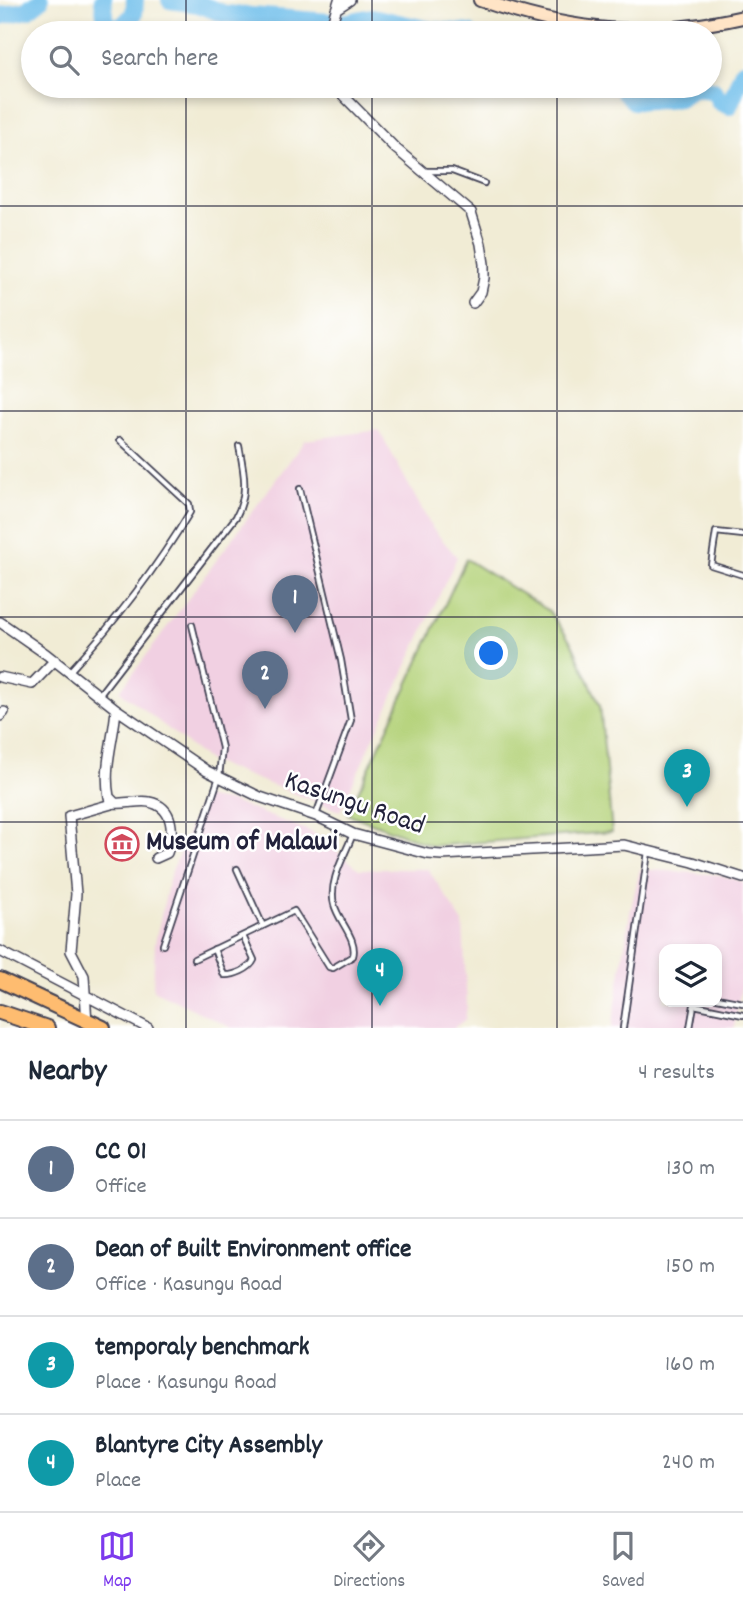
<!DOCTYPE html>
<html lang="en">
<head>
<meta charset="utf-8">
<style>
	body { margin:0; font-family:Dekko,sans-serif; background:#f2f2f3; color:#1f2937 }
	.controls { position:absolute; right:21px; bottom:21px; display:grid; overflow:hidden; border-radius:14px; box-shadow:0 4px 10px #0003 }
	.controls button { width:63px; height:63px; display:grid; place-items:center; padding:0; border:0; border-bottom:2px solid #e0e1e3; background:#fff; color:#1f2937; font:35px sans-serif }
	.you { position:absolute; left:492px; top:654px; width:24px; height:24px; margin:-18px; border:5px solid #fff; border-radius:50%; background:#1a73e8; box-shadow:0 0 0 10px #1a73e833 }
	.badge { display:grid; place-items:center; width:46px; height:46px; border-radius:50%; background:#7c3aed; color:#fff; font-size:23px; font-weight:700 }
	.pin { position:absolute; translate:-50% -58px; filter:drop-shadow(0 2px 4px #0008) }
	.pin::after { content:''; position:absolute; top:37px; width:24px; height:21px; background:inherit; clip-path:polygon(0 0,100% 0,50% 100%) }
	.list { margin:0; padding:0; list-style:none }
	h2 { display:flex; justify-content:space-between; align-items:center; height:91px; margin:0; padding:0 28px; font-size:30px }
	h2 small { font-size:23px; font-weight:400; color:#747a83 }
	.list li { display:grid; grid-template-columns:46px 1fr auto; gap:21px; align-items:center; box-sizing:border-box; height:98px; padding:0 28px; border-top:2px solid #e0e1e3 }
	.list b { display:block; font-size:26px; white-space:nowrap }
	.list p { margin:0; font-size:23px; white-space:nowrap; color:#747a83 }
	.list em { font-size:23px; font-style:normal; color:#747a83 }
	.icon { flex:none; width:38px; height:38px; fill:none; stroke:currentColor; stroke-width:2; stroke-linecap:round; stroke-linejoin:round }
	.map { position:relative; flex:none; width:743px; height:1028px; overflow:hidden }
	.search { position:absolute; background:#fff; box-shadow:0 4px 10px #0003; left:21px; right:21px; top:21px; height:77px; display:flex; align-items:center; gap:18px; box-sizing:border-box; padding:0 24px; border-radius:38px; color:#747a83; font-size:26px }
	.sheet { height:483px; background:#fff }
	nav { display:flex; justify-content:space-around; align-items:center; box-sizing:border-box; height:98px; border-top:2px solid #e0e1e3; background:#fff; font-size:19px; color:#747a83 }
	nav a { display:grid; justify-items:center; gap:4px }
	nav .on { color:#7c3aed }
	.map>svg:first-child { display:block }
	.built { fill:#f1d0e2; fill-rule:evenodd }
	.pitch { fill:#b4d279; stroke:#6b7a5a; stroke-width:2 }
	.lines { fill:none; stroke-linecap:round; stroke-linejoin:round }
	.river { stroke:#71bfeb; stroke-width:18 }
	.service-casing { stroke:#414052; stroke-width:8 }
	.minor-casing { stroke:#414052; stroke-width:12 }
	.secondary-casing { stroke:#414052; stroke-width:16 }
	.trunk-casing { stroke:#414052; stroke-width:18 }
	.service { stroke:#fff; stroke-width:4.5 }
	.minor { stroke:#fff; stroke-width:9 }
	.secondary { stroke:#ffe4c6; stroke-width:12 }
	.trunk { stroke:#febc70; stroke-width:14 }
	.grid { fill:none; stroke:#22223b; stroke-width:2; stroke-opacity:0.55 }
	.labels { text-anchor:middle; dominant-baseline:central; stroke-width:5; stroke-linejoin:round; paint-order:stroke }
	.street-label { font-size:28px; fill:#22223b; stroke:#fff }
	.poi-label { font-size:28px; font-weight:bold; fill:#22223b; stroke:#fff; text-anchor:start }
</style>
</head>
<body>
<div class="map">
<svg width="743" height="1028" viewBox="0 0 743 1028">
	<rect width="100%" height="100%" fill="#fff"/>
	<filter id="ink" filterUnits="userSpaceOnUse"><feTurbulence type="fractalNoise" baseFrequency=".0143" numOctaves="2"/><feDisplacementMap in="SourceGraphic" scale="14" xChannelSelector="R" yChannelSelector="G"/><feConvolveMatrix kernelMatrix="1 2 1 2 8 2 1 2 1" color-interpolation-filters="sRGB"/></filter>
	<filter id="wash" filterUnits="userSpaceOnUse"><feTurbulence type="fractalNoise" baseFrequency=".00686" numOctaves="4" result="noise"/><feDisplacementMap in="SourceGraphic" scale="28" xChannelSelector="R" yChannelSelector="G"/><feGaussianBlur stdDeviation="1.57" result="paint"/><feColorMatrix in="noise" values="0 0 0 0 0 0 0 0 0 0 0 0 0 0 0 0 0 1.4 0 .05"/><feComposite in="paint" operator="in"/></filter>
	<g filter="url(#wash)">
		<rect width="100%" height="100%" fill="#f1ecd5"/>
		<!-- built -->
		<path class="built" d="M 379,430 L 432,528 L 457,557 L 340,811 L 209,761 L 120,691 L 305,440 Z
			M 202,797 L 232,802 L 307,830 L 318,836 L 359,869 L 428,869 L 463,923 L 467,1006 L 465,1020 L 453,1028 L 232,1028 L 153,990 L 155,943 L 170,876 Z
			M 640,869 L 721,875 L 743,882 L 743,977 L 734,1028 L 612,1028 L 630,913 ZM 664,949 L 717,949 L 717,1002 L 664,1002 Z"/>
		<!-- pitch -->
		<path class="pitch" d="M 466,559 L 549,611 L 571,642 L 600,705 L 612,832 L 432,846 L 348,814 Z"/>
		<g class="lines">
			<!-- river -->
			<path class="river" d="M 103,0 L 106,23 L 118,30 L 134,14 L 135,0
				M 170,0 L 198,4 L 225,14 L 343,23 L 372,17 L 430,30 L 469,33
				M 0,16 L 27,10 L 40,0
				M 630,86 L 625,93 L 634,101 L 679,98 L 693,88 L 713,90 L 720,102 L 729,106 L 743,71"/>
		</g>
	</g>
	<g filter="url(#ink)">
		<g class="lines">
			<defs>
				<path id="service" d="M 424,171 L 452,171 L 484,183
					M 300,489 L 341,660 L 351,720 L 316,815
					M 743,535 L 716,532 L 711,565 L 743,575
					M 70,671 C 115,622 156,569 190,512 L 189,504 L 120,440
					M 99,695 L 236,517 C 249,493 244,472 239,446
					M 237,869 L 263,926
					M 163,945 L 219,777 L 222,748 L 192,625
					M 214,949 L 224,975 C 234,976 250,969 254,960 L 243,936
					M 194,959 L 294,911 L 329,967 L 333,968 L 353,956 C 358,939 338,921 334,904 C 328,882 345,855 353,834
					M 717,998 L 743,1003
					M 623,1028 L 648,852
					M 690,1028 L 694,1005 L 743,1015"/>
				<path id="minor" d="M 336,9 L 350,0
					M 329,33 L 339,0
					M 334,86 L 395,148 L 471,212 L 481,244 L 484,264 L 484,278 L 481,292 L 473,303
					M 0,622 L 46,654 L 116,709 L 207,771 L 260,797 L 316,816 L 353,834 L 428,854 L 442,855 L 624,845 L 693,862 L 743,878
					M 0,677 L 32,684 L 55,660
					M 116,709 C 114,739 103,766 109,797 L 115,803 C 126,804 140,800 149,802 C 175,807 174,834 167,853 L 156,858
					M 0,716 L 4,712
					M 0,951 L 148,1028
					M 87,1023 L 84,976 L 71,951 L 76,894 L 69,816 L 115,803"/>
				<path id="secondary" d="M 480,0 C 575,33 644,39 743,17"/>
				<path id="trunk" d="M 0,980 L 103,1028
					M 0,1012 L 47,1028"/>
			</defs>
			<!-- service casing -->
			<use href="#service" class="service-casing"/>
			<!-- minor casing -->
			<use href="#minor" class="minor-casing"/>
			<!-- secondary casing -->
			<use href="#secondary" class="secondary-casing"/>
			<!-- trunk casing -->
			<use href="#trunk" class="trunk-casing"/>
			<!-- service -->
			<use href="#service" class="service"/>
			<!-- minor -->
			<use href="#minor" class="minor"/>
			<!-- secondary -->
			<use href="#secondary" class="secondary"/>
			<!-- trunk -->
			<use href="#trunk" class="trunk"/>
		</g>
	</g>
	<!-- grid -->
	<path class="grid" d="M 186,0 L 186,33M 372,0 L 372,33M 557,0 L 557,33M 186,86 L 186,1028M 372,86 L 372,1028M 557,86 L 557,1028M 0,206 L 743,206M 0,411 L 743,411M 0,617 L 743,617M 0,822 L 743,822"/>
	<!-- icons -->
	<defs>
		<symbol id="museum-ring" viewBox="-11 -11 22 22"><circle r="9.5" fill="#fff" stroke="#d1495b" stroke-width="1.5"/><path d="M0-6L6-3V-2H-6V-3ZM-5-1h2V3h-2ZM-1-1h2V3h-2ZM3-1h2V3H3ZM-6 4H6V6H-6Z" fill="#d1495b"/></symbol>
	</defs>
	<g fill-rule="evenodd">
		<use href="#museum-ring" x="103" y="825" width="38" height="38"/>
	</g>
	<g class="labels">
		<!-- street labels -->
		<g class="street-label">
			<text transform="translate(354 805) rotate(19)">Kasungu Road</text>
		</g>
		<!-- poi labels -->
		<g class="poi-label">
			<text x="146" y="844">Museum of Malawi</text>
		</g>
	</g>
</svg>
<div class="controls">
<button><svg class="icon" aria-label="layers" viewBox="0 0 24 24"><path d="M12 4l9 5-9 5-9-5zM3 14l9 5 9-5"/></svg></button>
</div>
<div class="you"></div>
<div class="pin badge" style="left:295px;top:633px;background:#5c6f8a">1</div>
<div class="pin badge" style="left:265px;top:709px;background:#5c6f8a">2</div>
<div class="pin badge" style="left:687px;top:807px;background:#0f9aa8">3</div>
<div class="pin badge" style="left:380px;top:1006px;background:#0f9aa8">4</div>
<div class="search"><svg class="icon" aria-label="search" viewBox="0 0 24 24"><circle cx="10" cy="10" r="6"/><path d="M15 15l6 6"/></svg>Search here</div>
</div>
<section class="sheet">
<h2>Nearby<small>4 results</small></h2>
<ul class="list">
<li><span class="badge" style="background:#5c6f8a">1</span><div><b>CC 01</b><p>Office</p></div><em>130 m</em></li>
<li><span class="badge" style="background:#5c6f8a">2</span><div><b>Dean of Built Environment office</b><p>Office · Kasungu Road</p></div><em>150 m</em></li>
<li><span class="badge" style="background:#0f9aa8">3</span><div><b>temporaly benchmark</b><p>Place · Kasungu Road</p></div><em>160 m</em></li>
<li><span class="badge" style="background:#0f9aa8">4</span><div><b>Blantyre City Assembly</b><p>Place</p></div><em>240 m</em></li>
</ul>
</section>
<nav>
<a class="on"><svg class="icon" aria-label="map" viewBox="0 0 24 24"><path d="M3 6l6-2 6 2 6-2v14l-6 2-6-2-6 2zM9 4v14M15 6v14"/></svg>Map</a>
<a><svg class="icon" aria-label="directions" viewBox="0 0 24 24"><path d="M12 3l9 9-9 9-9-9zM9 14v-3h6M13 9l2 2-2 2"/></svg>Directions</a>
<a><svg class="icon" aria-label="saved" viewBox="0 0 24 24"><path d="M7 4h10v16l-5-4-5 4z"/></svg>Saved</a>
</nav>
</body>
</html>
